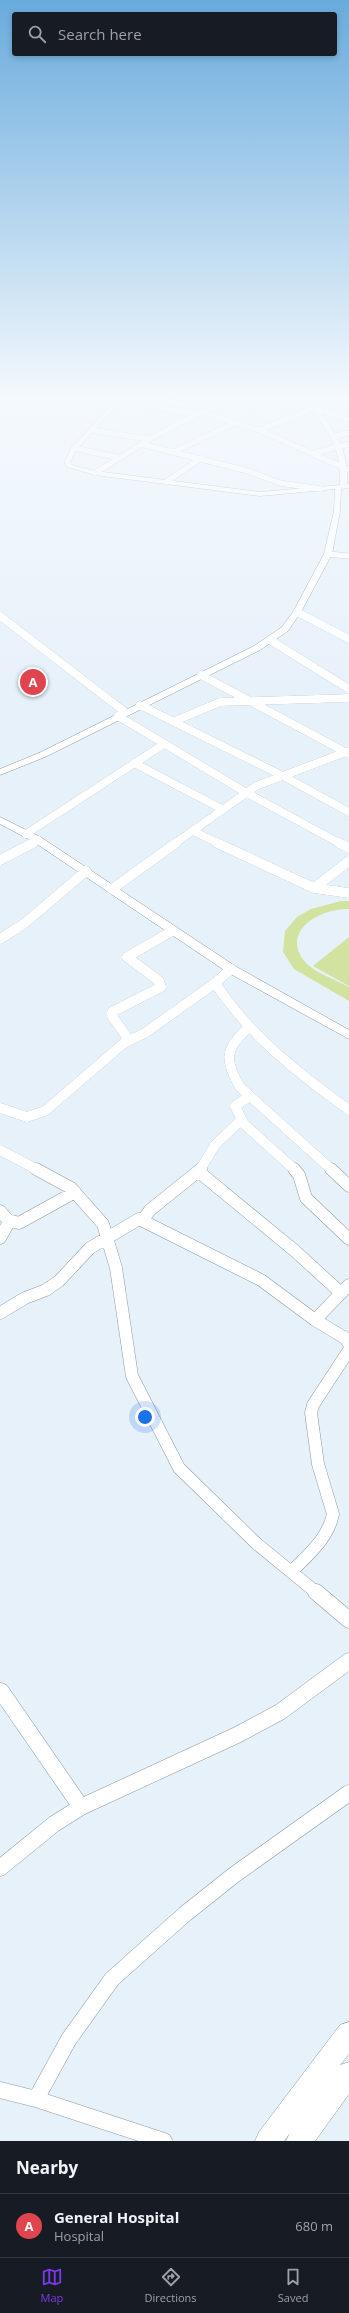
<!DOCTYPE html>
<html lang="en">
<head>
<meta charset="utf-8">
<style>
	body { margin:0; font-family:"Open Sans",sans-serif; background:#20242c; color:#f1f3f6 }
	.you { position:absolute; left:145px; top:1417px; width:14px; height:14px; margin:-10px; border:3px solid #fff; border-radius:50%; background:#1a73e8; box-shadow:0 0 0 6px #1a73e833 }
	.badge { display:grid; place-items:center; width:26px; height:26px; border-radius:50%; background:#7c3aed; color:#fff; font-size:13px; font-weight:700 }
	.pin { position:absolute; translate:-50% -50%; border:2px solid #fff; box-shadow:0 1px 4px #0006 }
	.list { margin:0; padding:0; list-style:none }
	h2 { display:flex; justify-content:space-between; align-items:center; height:52px; margin:0; padding:0 16px; font-size:17px }
	h2 small { font-size:13px; font-weight:400; color:#9ea1a6 }
	.list li { display:grid; grid-template-columns:26px 1fr auto; gap:12px; align-items:center; box-sizing:border-box; height:64px; padding:0 16px; border-top:1px solid #363941 }
	.list b { display:block; font-size:15px; white-space:nowrap }
	.list p { margin:0; font-size:13px; white-space:nowrap; color:#9ea1a6 }
	.list em { font-size:13px; font-style:normal; color:#9ea1a6 }
	.icon { flex:none; width:22px; height:22px; fill:none; stroke:currentColor; stroke-width:2; stroke-linecap:round; stroke-linejoin:round }
	.map { position:relative; flex:none; width:349px; height:2141px; overflow:hidden }
	.search { position:absolute; background:#171b24; box-shadow:0 2px 6px #0003; left:12px; right:12px; top:12px; height:44px; display:flex; align-items:center; gap:10px; box-sizing:border-box; padding:0 14px; border-radius:4px; color:#9ea1a6; font-size:15px }
	.sheet { height:116px; background:#171b24 }
	nav { display:flex; justify-content:space-around; align-items:center; box-sizing:border-box; height:56px; border-top:1px solid #363941; background:#171b24; font-size:11px; color:#9ea1a6 }
	nav a { display:grid; justify-items:center; gap:2px }
	nav .on { color:#7c3aed }
	.map>svg:first-child { display:block }
	.green { fill:#d2e29f }
	.lines { fill:none; stroke-linecap:round; stroke-linejoin:round }
	.minor-far4-casing { stroke:#919aa2; stroke-width:6 }
	.minor-far3-casing { stroke:#919aa2; stroke-width:8 }
	.minor-far2-casing { stroke:#919aa2; stroke-width:10 }
	.minor-far1-casing { stroke:#919aa2; stroke-width:13 }
	.minor-casing { stroke:#919aa2; stroke-width:17 }
	.tertiary-casing { stroke:#919aa2; stroke-width:1 }
	.secondary-casing { stroke:#919aa2; stroke-width:1 }
	.minor-far4 { stroke:#fff; stroke-width:5.5 }
	.minor-far3 { stroke:#fff; stroke-width:8 }
	.minor-far2 { stroke:#fff; stroke-width:10 }
	.minor-far1 { stroke:#fff; stroke-width:12 }
	.minor { stroke:#fff; stroke-width:16 }
	.tertiary { fill:#fff; fill-rule:evenodd }
	.secondary { fill:#fff; fill-rule:evenodd }
</style>
</head>
<body>
<div class="map">
<svg width="349" height="2141" viewBox="0 0 349 2141">
	<rect width="100%" height="100%" fill="#e7f1fa"/>
	<!-- green -->
	<path class="green" d="M 341,901 L 349,901 L 349,909 C 319,908 277,933 308,965 C 317,973 338,981 349,987 L 349,1001 L 294,969 L 283,952 L 285,931 L 297,917 L 311,909 Z
		M 349,937 L 349,986 L 313,966 Z"/>
	<g class="lines">
		<defs>
			<path id="minor-far4" d="M 150,396 L 182,405
				M 345,396 L 349,398
				M 310,398 L 317,396
				M 119,400 L 197,414
				M 202,412 L 259,430 L 347,469
				M 91,430 L 149,439
				M 259,430 L 315,408 L 349,420
				M 336,436 L 349,433
				M 141,444 L 248,471 L 280,483 L 321,489
				M 74,448 L 120,458
				M 174,452 L 236,422
				M 314,453 L 349,444
				M 95,473 L 153,437 L 232,396
				M 166,482 L 201,458
				M 328,554 L 349,556"/>
			<path id="minor-far3" d="M 297,612 L 349,639
				M 0,616 L 125,712
				M 270,640 L 349,689
				M 201,675 L 349,754
				M 140,705 L 283,776 L 349,812
				M 118,716 L 245,792 L 341,844
				M 175,721 L 220,702 L 349,698
				M 134,763 L 222,809
				M 193,831 L 220,844
				M 26,834 L 164,744
				M 31,844 L 38,840
				M 174,844 L 256,786 L 349,751"/>
			<path id="minor-far2" d="M 217,843 L 314,888 L 349,861
				M 339,843 L 349,848
				M 0,860 L 33,843
				M 314,888 L 349,893
				M 112,889 L 176,843
				M 0,939 L 25,923 L 86,871
				M 215,983 C 250,1036 298,1073 349,1110
				M 248,1028 C 225,1049 224,1060 240,1087 L 332,1170
				M 129,1040 L 112,1016 L 112,1012 L 161,987 L 159,981 L 127,957 L 172,931
				M 250,1096 L 235,1106 L 244,1124 L 295,1170
				M 0,1108 L 27,1117 L 45,1111 L 124,1043 L 145,1033 L 215,983 L 231,969
				M 0,1150 L 38,1170
				M 200,1170 L 215,1145 L 241,1120"/>
			<path id="minor-far1" d="M 36,1169 L 71,1188 L 103,1224 L 116,1268 L 132,1376 L 179,1468 L 257,1544 L 317,1593
				M 294,1169 L 299,1175 L 306,1198 L 349,1239
				M 331,1169 L 349,1186
				M 199,1172 L 295,1251 L 341,1293
				M 0,1211 L 8,1220 L 19,1223 L 75,1192
				M 143,1220 L 150,1210 L 201,1169
				M 0,1238 L 9,1222
				M 0,1313 L 25,1298 L 46,1290 L 59,1281 L 90,1248 L 139,1219 L 261,1280 L 315,1320 L 345,1338 L 349,1344
				M 315,1320 L 349,1285
				M 291,1572 C 308,1555 328,1539 333,1514 L 318,1464 L 311,1413 L 313,1405 L 349,1350"/>
			<path id="minor" d="M 316,1592 L 349,1620
				M 1,1691 L 81,1807
				M 0,1868 L 54,1824 L 81,1807 L 237,1735 L 280,1712 L 349,1661
				M 0,2090 L 36,2099 L 164,2141
				M 36,2099 L 69,2039 L 112,1979 L 185,1914 L 234,1875 L 349,1793"/>
			<path id="tertiary" d="M 120,396 L 126,396 L 77,449 L 70,462 L 72,465 L 95,471 L 260,492 L 340,485 C 342,440 323,433 307,396 L 313,396 C 329,432 349,441 347,484 L 349,484 L 349,488 L 341,489 L 340,511 L 332,554 L 301,612 L 288,631 L 260,650 L 45,757 L 0,775 L 0,769 L 39,753 L 254,646 L 282,627 L 293,612 L 324,554 L 334,511 L 335,489 L 260,496 L 95,475 L 67,467 L 64,462 L 72,447 Z
				M 0,817 L 42,838 L 235,966 L 349,1030 L 349,1039 L 227,972 L 34,842 L 0,824 Z"/>
			<path id="secondary" d="M 349,2022 L 349,2054 L 340,2065 L 349,2062 L 349,2094 L 315,2141 L 286,2141 L 290,2133 L 284,2141 L 255,2141 L 259,2132 L 340,2025 Z"/>
		</defs>
		<!-- minor-far4 casing -->
		<use href="#minor-far4" class="minor-far4-casing"/>
		<!-- minor-far3 casing -->
		<use href="#minor-far3" class="minor-far3-casing"/>
		<!-- minor-far2 casing -->
		<use href="#minor-far2" class="minor-far2-casing"/>
		<!-- minor-far1 casing -->
		<use href="#minor-far1" class="minor-far1-casing"/>
		<!-- minor casing -->
		<use href="#minor" class="minor-casing"/>
		<!-- tertiary casing -->
		<use href="#tertiary" class="tertiary-casing"/>
		<!-- secondary casing -->
		<use href="#secondary" class="secondary-casing"/>
		<!-- minor-far4 -->
		<use href="#minor-far4" class="minor-far4"/>
		<!-- minor-far3 -->
		<use href="#minor-far3" class="minor-far3"/>
		<!-- minor-far2 -->
		<use href="#minor-far2" class="minor-far2"/>
		<!-- minor-far1 -->
		<use href="#minor-far1" class="minor-far1"/>
		<!-- minor -->
		<use href="#minor" class="minor"/>
		<!-- tertiary -->
		<use href="#tertiary" class="tertiary"/>
		<!-- secondary -->
		<use href="#secondary" class="secondary"/>
	</g>
	<!-- sky -->
	<linearGradient id="sky" x2="0" y2="1"><stop stop-color="#69abdd"/><stop offset="0.57" stop-color="#f4f9fd"/><stop offset="1" stop-color="#f4f9fd" stop-opacity="0"/></linearGradient>
	<rect width="349" height="696" fill="url(#sky)"/>
</svg>
<div class="you"></div>
<div class="pin badge" style="left:33px;top:682px;background:#e0444e">A</div>
<div class="search"><svg class="icon" aria-label="search" viewBox="0 0 24 24"><circle cx="10" cy="10" r="6"/><path d="M15 15l6 6"/></svg>Search here</div>
</div>
<section class="sheet">
<h2>Nearby<small></small></h2>
<ul class="list">
<li><span class="badge" style="background:#e0444e">A</span><div><b>General Hospital</b><p>Hospital</p></div><em>680 m</em></li>
</ul>
</section>
<nav>
<a class="on"><svg class="icon" aria-label="map" viewBox="0 0 24 24"><path d="M3 6l6-2 6 2 6-2v14l-6 2-6-2-6 2zM9 4v14M15 6v14"/></svg>Map</a>
<a><svg class="icon" aria-label="directions" viewBox="0 0 24 24"><path d="M12 3l9 9-9 9-9-9zM9 14v-3h6M13 9l2 2-2 2"/></svg>Directions</a>
<a><svg class="icon" aria-label="saved" viewBox="0 0 24 24"><path d="M7 4h10v16l-5-4-5 4z"/></svg>Saved</a>
</nav>
</body>
</html>
